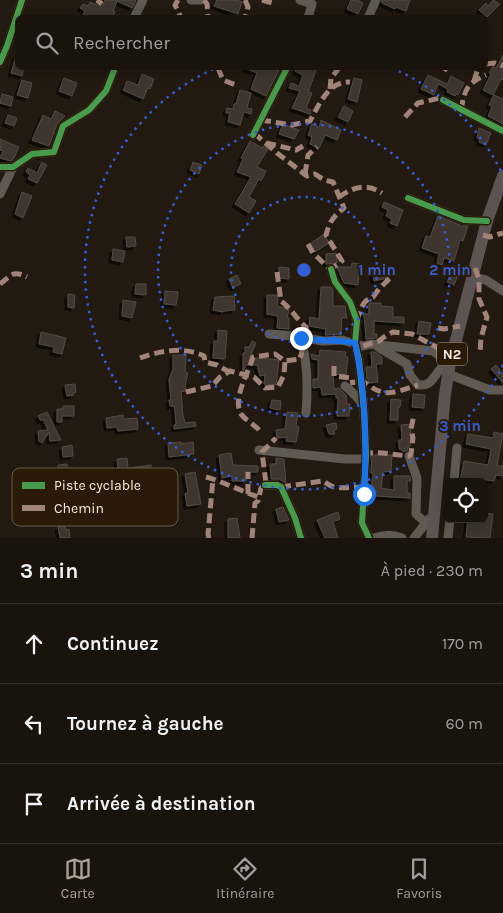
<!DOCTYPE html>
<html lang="fr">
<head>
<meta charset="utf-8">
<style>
	body { margin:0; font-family:Karla,sans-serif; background:#231c15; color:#f1f3f6 }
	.controls { position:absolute; right:15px; bottom:15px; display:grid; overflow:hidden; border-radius:8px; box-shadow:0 2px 12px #0003 }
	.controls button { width:45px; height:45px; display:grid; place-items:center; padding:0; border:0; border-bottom:1px solid #38322d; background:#1a130c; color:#f1f3f6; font:25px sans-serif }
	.stop { position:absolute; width:15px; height:15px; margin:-11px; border:4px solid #1a73e8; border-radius:50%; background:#fff }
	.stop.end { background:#1a73e8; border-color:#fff; box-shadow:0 1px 5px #0008 }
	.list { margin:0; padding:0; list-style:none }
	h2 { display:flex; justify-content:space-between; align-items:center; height:65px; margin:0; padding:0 20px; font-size:21px }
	h2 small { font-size:16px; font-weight:400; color:#9f9e9d }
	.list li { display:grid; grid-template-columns:32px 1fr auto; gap:15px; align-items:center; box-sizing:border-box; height:80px; padding:0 20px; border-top:1px solid #38322d }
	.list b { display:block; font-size:19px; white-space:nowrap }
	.list em { font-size:16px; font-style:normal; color:#9f9e9d }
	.icon { flex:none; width:28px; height:28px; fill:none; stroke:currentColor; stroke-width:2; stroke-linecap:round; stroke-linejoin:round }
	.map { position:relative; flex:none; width:503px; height:538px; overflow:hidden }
	.search { position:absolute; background:#1a130c; box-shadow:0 2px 12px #0003; left:15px; right:15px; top:15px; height:55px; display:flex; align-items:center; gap:12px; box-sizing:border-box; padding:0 18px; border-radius:8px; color:#9f9e9d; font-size:19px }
	.sheet { height:305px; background:#1a130c }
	nav { display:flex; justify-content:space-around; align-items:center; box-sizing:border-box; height:70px; border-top:1px solid #38322d; background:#1a130c; font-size:14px; color:#9f9e9d }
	nav a { display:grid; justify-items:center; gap:2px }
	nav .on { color:#ada398 }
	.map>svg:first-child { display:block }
	.building { fill:#3e362e; stroke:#524a43; filter:url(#shadow) }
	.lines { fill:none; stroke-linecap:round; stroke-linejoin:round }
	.minor { stroke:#5f5951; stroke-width:9 }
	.highway { stroke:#5c5352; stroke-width:12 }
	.quiet { stroke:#a18479; stroke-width:5; stroke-dasharray:10 5; stroke-linecap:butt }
	.cycleway-casing { stroke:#2a1a08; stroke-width:9 }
	.cycleway { stroke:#469c4c; stroke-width:6 }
	.route { stroke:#1a73e8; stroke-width:6 }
	.ring { fill:none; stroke:#335ed9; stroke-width:2.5; stroke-dasharray:2.5 5 }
	.labels { text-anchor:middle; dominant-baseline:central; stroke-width:4; stroke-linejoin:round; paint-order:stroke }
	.shield { fill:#2a1a08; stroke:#baaea1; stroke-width:1 }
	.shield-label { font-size:14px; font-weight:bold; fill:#f8ede2 }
	.key { fill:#2a1a08; stroke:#685949; stroke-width:1 }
	.key-label { font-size:14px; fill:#f8ede2 }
	.centre { fill:#335ed9; stroke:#2a1a08; stroke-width:2.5 }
	.ring-label { font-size:15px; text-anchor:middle; font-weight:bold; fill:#335ed9; stroke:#2a1a08; stroke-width:4; stroke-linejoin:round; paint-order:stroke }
</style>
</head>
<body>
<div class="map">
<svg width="503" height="538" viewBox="0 0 503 538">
	<defs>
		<filter id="shadow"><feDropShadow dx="-3" dy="3" stdDeviation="0" flood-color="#0009"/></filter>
	</defs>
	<rect width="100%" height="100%" fill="#221910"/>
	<!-- building -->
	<path class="building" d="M 105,0 L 136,0 L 132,8 L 117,1 L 113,11 L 115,12 L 112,18 L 100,18 L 96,15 L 95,18 L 81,18 L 85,11 L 80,8 L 83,4 L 88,6 L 90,2 L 102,7 Z
		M 217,0 L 236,0 L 242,2 L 238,14 L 214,6 Z
		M 351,0 L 357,0 L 363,3 L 358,14 L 347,9 Z
		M 382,0 L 410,0 L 406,11 L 396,7 L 395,9 L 382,3 Z
		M 493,0 L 500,4 L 487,17 L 479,10 L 486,3 L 488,6 Z
		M 503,55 L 503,80 L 501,79 L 493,95 L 483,90 L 491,74 L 489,73 L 493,66 L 496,68 Z
		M 16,56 L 18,57 L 18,68 L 24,68 L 22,76 L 11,73 Z
		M 245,68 L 280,68 L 266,96 L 251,89 L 257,73 Z
		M 297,68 L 317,68 L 308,92 L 312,93 L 306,108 L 311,110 L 310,114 L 292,108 L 300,91 L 289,88 L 291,83 L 299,86 L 303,75 L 295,71 Z
		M 142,74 L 154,79 L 150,89 L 148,88 L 143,99 L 123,90 L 127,81 L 138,85 Z
		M 428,75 L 447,84 L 451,76 L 464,83 L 458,95 L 456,94 L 455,96 L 447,92 L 448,89 L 438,84 L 434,95 L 421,89 Z
		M 64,78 L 77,83 L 72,96 L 59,91 Z
		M 354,78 L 362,80 L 357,102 L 348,99 Z
		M 22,80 L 32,83 L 28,98 L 17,95 Z
		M 240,90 L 251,93 L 247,108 L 252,109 L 251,114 L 244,112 L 240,125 L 228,122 L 230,113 L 226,113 L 227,108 L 233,109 L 234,104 L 236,104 Z
		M 2,94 L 13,97 L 11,106 L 0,103 Z
		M 494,95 L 503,99 L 503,124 L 488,116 L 492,107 L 489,105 Z
		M 344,106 L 353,111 L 348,122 L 338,117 Z
		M 55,111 L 65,116 L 57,124 L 49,146 L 32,140 L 43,115 L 51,119 Z
		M 8,115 L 17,118 L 14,126 L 5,123 Z
		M 321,120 L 341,130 L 337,140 L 325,135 L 319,148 L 310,144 L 312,137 L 308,135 L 312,124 L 319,127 Z
		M 283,124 L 299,130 L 294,139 L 279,134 Z
		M 479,128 L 491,133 L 486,145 L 479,142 L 480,140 L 477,138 Z
		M 0,139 L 19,147 L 14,158 L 11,161 L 0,158 L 3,151 L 0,150 Z
		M 250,141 L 262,148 L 263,146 L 268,149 L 257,167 L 266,171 L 261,181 L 259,179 L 249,197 L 256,201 L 249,213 L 235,204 L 251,177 L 237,172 L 243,159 L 241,158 Z
		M 42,162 L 47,165 L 37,183 L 28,179 L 30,175 L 26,172 L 28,168 L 37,173 Z
		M 193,162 L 202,165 L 199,174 L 190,170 Z
		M 22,192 L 32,196 L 23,218 L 15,214 Z
		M 384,202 L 403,210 L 397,226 L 390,223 L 392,219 L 386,216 L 388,210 L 382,207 Z
		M 438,216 L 462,226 L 468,226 L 463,241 L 460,240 L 454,261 L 444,258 L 442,265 L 437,263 L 439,254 L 422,248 L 426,236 L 430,237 Z
		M 324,234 L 329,243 L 315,252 L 310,244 Z
		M 126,237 L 135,237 L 136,246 L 127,247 Z
		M 113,249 L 125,251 L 123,262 L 112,260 Z
		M 336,253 L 337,263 L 326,264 L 326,254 Z
		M 352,263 L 360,264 L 358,285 L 344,283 L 337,267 L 351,267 Z
		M 386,265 L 388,278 L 374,281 L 372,268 Z
		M 279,267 L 289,268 L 289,279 L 279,278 Z
		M 452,272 L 458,275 L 454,285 L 447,282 Z
		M 237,275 L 241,284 L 233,288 L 229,279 Z
		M 136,284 L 146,284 L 146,295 L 135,294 Z
		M 321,287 L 331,287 L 333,290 L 333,306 L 345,306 L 347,318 L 342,318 L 341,334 L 325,335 L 326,329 L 309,326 L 310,317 L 319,319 Z
		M 165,291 L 178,292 L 176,305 L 164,304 Z
		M 68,294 L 75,295 L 74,308 L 68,307 Z
		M 267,295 L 278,295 L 277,306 L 289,309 L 287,318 L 289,318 L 289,329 L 277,328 L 278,316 L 267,314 Z
		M 234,296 L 235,310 L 224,311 L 223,312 L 213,310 L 215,297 Z
		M 123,300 L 136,302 L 132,318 L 122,316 Z
		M 369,303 L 381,303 L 381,306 L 393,307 L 393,317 L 404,317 L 404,323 L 374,321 L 374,334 L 377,334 L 377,338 L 366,339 L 364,314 L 369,314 Z
		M 419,321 L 431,323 L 429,334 L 417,334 Z
		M 218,330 L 227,331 L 225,359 L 213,358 L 214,341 L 218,341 Z
		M 41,332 L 66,338 L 62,354 L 53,352 L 54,347 L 39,344 Z
		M 252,341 L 256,343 L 249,359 L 260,358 L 279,360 L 276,385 L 264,384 L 265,375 L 260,376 L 257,365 L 246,365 L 243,372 L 243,353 L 245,353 L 245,347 L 249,347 Z
		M 320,350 L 346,352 L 345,357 L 348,357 L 346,375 L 333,374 L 334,389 L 339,388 L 346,395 L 347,404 L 350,404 L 349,416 L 337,416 L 338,398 L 336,398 L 336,394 L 322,395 L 321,387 L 313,388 L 313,379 L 318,379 L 318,360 L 312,359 L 311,354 L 319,356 Z
		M 371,352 L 375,352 L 382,357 L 382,364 L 376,364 L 378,382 L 369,383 L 369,379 L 367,379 L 366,367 L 372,367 Z
		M 173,355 L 186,355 L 185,372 L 188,373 L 185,386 L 186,391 L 181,392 L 183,415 L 185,423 L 195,422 L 196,426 L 174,429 L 174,425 L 176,424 L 175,411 L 174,406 L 170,406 L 169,400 L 171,400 L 169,379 L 173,369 Z
		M 496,365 L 503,374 L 503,383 L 491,369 Z
		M 75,384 L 76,392 L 73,393 L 74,395 L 67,396 L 65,385 Z
		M 413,394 L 425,395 L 424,408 L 412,407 Z
		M 391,399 L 401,400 L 400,407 L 398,407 L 398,420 L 390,420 Z
		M 272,400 L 281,401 L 280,410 L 270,408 Z
		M 63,406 L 74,406 L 74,416 L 62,416 L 62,422 L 57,422 L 57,409 L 63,409 Z
		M 47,412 L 61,440 L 50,441 L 49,432 L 42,443 L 39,441 L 38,431 L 48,430 L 43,419 L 41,421 L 38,416 Z
		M 287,412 L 298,413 L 296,426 L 299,427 L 296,442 L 286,441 L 287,437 L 277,438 L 276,430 L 285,429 Z
		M 123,415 L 123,419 L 137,418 L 138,429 L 118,431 L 117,427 L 107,428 L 106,418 Z
		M 336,423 L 337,429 L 334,430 L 335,434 L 329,434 L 326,425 Z
		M 411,424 L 410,447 L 408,447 L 408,450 L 403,452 L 401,449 L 399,449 L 399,440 L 402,440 L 401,425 Z
		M 494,432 L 503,434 L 497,466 L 503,466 L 503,476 L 496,475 L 494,481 L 481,479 L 481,482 L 460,482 L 464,461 L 488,465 L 490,455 L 491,449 L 466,444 L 468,434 L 493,438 Z
		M 181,442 L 181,444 L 193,442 L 194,454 L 169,457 L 168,443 Z
		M 72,445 L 73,456 L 63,457 L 62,447 Z
		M 231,453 L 233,465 L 258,466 L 258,472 L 246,472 L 246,481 L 232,481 L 232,476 L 222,478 L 219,455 Z
		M 372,455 L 392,455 L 391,471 L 383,472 L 381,488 L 394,490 L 394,476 L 410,476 L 411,481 L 407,481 L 407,493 L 410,493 L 410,498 L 375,496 L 376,491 L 371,490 L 373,473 L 371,473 Z
		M 127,458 L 128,468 L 118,469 L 117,459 Z
		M 276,458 L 284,459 L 286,483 L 279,479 L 271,479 L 270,464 L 276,464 Z
		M 67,464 L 68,475 L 59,476 L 58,465 Z
		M 151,465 L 151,471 L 143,472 L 144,486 L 148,486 L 148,496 L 136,496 L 136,485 L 134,485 L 133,474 L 130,474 L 129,468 Z
		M 195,472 L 201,504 L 187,506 L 185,493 L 188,493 L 185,474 Z
		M 283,507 L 289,520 L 279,522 L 276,509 Z
		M 338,512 L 340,519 L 333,522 L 338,538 L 325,538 L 317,520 Z
		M 484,513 L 493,514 L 490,538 L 466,537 L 468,519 L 484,519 Z
		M 237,518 L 240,538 L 228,538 L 228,519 Z
		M 64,525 L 66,530 L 69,529 L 70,538 L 60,538 L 58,527 Z"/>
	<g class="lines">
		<!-- minor -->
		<path class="minor" d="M 191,0 L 201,0
			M 300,0 L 312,4 L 308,18
			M 134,18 L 143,0
			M 368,18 L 376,0
			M 0,62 L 7,46 L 22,0
			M 443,100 L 503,131
			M 253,135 L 287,68
			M 0,167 L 13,167 L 32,154 L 54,152 L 63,126 L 89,110 L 106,91 L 115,68
			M 0,194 L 13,167
			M 408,198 L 464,220 L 487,221
			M 331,269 L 335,282 L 350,302 L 357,321 L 355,343 L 359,360 L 364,411 L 366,456 L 362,523 L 369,538
			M 472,277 L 486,280 L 503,291
			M 269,334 L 284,335 L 323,341 L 342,340 L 363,346 L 371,344 L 433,351 L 450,363
			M 301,338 C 308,363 308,388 306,413
			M 378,347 L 407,364 L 410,375 L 418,385 C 430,386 431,381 438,372 C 441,368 444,366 445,361
			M 448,374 L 490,390 L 503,390
			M 345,386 L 349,389 L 363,404
			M 259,450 L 345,459 L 366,459
			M 409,456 L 417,478 L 416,514 L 426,523
			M 454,482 L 457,448
			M 265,485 L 277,485 L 281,487 L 295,518 L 301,538
			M 373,538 C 384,535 391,534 402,538
			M 414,538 L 429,519
			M 448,538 L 450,519"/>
		<!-- highway -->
		<path class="highway" d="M 432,538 L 445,394 L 450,363 L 487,221 L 503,176"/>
		<!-- quiet -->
		<path class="quiet" d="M 97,0 L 102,4
			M 178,0 L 175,5 L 181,18
			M 204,0 L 207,4 L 208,18
			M 245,0 L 248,7 L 245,18
			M 262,0 L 276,4
			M 486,64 L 495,63 L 503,66
			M 218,68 L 223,80 L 236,85 L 236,87
			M 444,71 L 446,68
			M 474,81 L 478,68
			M 330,89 L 331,78 L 339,68
			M 461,110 C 465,89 466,84 486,75
			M 405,117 L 418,103 L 440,98 L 443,100
			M 261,120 L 292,125 L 310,121 C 319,105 328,81 350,82
			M 254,133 L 277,153 L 307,176 L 315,174 L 324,180 L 333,182 L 344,208 C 333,216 329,223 326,235 L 342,261 L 331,269
			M 266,143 L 296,150 L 303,146
			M 305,174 L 308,155 L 317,147
			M 339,197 C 353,187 366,183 382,193
			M 483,235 L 490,237 L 503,233
			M 308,244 L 313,253 L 331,270
			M 475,268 L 479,279 L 479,299 L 487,317 L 481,338 L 480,353
			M 277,272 L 281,301 C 291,308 298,321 306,327 L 308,340
			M 0,284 C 12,275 12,270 27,277
			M 357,321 C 360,311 362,300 373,297 L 379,289 L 394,274
			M 438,328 L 444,329 L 460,326
			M 363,346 L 379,341 L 384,337 L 393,332 L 412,334 L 442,350 L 454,346
			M 140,358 C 159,351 184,346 204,356 L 205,362 L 217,365 L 229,372
			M 334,366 L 334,376 L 352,378 L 353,385
			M 360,378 C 383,399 390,394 418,385
			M 186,392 L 212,386 L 220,377 L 230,371 L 254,377 L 265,388 L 278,387 L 284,375 L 285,361
			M 259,430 C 254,424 245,420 241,414 C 232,399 249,371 253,357 L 275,354 L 285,361 L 300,359 L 303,346 L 309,340
			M 366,459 L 370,453 C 384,452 395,455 409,456 L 411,454 L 413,438 L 411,429 L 414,415
			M 206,477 C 224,482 241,491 258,497
			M 281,487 L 323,481 C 326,483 331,486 334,487 C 345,489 354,486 365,488
			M 248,494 L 248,472
			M 209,538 L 208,534 L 213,479
			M 252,538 L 255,503 L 258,501 L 261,488 L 266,483 L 262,452 L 276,438"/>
		<defs>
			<path id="cycleway" d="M 0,62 L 7,46 L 22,0
				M 443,100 L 503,131
				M 253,135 L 287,68
				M 0,167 L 13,167 L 32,154 L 54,152 L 63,126 L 89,110 L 106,91 L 115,68
				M 408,198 L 464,220 L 487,221
				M 331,269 L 335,282 L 350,302 L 357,321 L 355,343 L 359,360 L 364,411 L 366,456 L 362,523 L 369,538
				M 265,485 L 277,485 L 281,487 L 295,518 L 301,538"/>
		</defs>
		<!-- cycleway casing -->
		<use href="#cycleway" class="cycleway-casing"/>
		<!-- cycleway -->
		<use href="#cycleway" class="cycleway"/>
	</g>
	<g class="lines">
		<!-- route -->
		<path class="route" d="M 301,338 C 319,342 337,339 355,343 C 366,392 367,444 364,494"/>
	</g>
	<!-- distance rings -->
	<g class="ring">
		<circle cx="304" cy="270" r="73"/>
		<circle cx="304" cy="270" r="146"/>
		<path d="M503 365A220 220 0 1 1 216 68M392 68A220 220 0 0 1 503 175"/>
	</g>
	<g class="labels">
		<!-- shield labels -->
		<rect class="shield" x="437" y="342.5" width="30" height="23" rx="4"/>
		<g class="shield-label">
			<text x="452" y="354">N2</text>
		</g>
	</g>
	<!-- legend -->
	<rect x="12" y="468" width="166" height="58" rx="8" class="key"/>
	<rect x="22" y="482" width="23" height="7" fill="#469c4c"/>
	<rect x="22" y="505" width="23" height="6" fill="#a18479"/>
	<g class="key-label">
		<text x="54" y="490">Piste cyclable</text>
		<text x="54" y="513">Chemin</text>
	</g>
	<circle cx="304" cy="270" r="8" class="centre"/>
	<g class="ring-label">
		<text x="377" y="275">1 min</text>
		<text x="450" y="275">2 min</text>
		<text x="460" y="431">3 min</text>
	</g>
</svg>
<div class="controls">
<button><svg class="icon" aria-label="locate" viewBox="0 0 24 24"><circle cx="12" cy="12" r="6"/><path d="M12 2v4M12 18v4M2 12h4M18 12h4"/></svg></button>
</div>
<div class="stop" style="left:364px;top:494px"></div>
<div class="stop end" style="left:301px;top:338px"></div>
<div class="search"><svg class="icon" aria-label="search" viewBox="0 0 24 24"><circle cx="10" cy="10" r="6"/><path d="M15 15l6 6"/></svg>Rechercher</div>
</div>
<section class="sheet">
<h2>3 min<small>À pied · 230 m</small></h2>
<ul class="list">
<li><svg class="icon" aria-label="ahead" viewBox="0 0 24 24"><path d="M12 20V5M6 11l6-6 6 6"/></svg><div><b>Continuez</b></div><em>170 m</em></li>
<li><svg class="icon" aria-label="left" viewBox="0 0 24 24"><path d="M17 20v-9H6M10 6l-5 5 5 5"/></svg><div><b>Tournez à gauche</b></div><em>60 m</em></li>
<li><svg class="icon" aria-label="arrive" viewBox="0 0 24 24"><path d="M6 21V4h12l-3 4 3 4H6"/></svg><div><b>Arrivée à destination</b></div></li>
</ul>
</section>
<nav>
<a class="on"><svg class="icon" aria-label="map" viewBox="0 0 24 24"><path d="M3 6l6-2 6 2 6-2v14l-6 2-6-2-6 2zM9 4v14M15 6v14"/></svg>Carte</a>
<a><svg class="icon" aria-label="directions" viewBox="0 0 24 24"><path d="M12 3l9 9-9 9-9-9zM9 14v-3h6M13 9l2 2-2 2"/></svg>Itinéraire</a>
<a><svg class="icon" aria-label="saved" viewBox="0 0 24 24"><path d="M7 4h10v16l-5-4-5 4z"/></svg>Favoris</a>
</nav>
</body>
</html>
